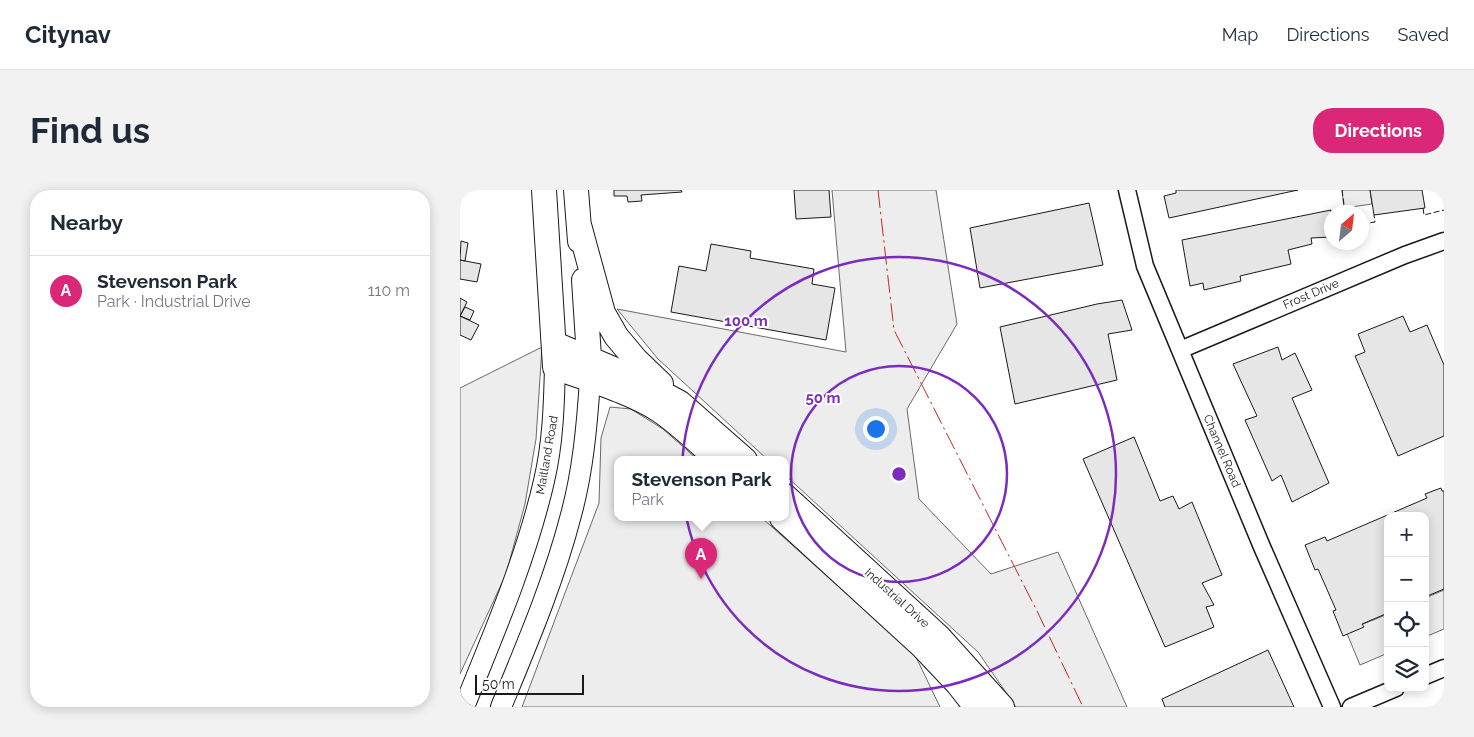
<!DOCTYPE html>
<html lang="en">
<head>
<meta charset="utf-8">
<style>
	body { margin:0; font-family:Raleway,sans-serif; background:#f2f2f3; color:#1f2937 }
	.controls { position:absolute; right:15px; bottom:15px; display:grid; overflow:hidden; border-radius:10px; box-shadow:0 2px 12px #0003 }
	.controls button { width:45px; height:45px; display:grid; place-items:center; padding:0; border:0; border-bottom:1px solid #e0e1e3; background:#fff; color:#1f2937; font:25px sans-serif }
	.compass { position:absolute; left:864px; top:15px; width:45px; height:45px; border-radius:50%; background:#fff; box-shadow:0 2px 12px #0003; rotate:28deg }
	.scale { position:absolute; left:15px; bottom:12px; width:109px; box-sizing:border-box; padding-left:5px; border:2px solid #1a1a1a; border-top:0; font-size:14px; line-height:18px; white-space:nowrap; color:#1a1a1a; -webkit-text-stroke:4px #fff; paint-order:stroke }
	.you { position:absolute; left:415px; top:238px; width:18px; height:18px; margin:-12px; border:4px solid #fff; border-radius:50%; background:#1a73e8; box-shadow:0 0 0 8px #1a73e833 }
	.badge { display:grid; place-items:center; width:32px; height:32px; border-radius:50%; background:#db2777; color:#fff; font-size:16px; font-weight:700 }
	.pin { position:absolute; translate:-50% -41px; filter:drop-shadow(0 1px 2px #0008) }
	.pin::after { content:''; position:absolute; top:26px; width:18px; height:15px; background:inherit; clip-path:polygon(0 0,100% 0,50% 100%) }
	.popup { position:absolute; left:154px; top:266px; width:175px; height:65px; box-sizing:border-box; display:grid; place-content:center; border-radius:10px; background:#fff; filter:drop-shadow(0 1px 4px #0005); font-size:16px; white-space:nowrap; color:#747a83 }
	.popup b { font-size:19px; color:#1f2937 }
	.popup::after { content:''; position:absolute; left:50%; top:100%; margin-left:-10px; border:10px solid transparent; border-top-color:#fff }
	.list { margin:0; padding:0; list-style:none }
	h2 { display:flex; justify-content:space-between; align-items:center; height:65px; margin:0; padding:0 20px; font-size:21px }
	h2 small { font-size:16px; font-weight:400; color:#747a83 }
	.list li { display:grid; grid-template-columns:32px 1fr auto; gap:15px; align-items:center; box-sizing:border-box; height:70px; padding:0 20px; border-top:1px solid #e0e1e3 }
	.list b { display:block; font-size:19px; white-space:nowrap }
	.list p { margin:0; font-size:16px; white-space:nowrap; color:#747a83 }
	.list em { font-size:16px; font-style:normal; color:#747a83 }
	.icon { flex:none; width:28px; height:28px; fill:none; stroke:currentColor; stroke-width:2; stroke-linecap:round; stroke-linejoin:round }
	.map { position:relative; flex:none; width:984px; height:517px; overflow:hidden; border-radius:20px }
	header { display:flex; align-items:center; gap:30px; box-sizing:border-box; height:70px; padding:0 25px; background:#fff; border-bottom:1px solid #e0e1e3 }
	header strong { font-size:24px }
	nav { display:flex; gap:28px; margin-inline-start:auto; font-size:18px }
	.intro { display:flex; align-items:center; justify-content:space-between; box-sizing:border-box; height:120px; padding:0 30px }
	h1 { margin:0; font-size:35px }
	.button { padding:12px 22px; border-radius:20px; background:#db2777; color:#fff; font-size:18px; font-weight:700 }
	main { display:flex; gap:30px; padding:0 30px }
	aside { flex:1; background:#fff; border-radius:20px; box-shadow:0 2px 12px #0003 }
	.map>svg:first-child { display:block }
	.built { fill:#ededed; stroke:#6a6a6a }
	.building { fill:#e6e6e6; stroke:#1a1a1a }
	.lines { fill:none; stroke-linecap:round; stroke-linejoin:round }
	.minor-casing { stroke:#1a1a1a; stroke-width:19 }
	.major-casing { stroke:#1a1a1a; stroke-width:22 }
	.highway-casing { stroke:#1a1a1a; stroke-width:26 }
	.minor { stroke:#fff; stroke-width:16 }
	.major { stroke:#fff; stroke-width:20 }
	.highway { stroke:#fff; stroke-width:24 }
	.fence { stroke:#1a1a1a; stroke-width:1; stroke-dasharray:6 2.5; stroke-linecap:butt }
	.power { stroke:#c62828; stroke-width:1; stroke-dasharray:18 4 2.5 4; stroke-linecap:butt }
	.ring { fill:none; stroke:#7b2cbf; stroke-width:2.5 }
	.labels { text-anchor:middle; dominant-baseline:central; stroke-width:4; stroke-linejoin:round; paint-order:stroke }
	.street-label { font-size:12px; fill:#1a1a1a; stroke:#fff }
	.centre { fill:#7b2cbf; stroke:#fff; stroke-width:2.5 }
	.ring-label { font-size:15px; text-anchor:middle; font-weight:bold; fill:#7b2cbf; stroke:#fff; stroke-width:4; stroke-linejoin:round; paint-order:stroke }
</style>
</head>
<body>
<header>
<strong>Citynav</strong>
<nav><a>Map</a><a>Directions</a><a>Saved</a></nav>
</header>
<div class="intro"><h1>Find us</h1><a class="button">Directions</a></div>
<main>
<aside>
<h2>Nearby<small></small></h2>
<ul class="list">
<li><span class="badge">A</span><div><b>Stevenson Park</b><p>Park · Industrial Drive</p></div><em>110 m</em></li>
</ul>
</aside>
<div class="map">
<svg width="984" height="517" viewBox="0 0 984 517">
	<rect width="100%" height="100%" fill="#fff"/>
	<!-- built -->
	<path class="built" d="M 372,0 L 476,0 L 497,134 L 447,219 L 459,309 L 531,384 L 598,362 L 667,517 L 556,517 L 518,462 L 325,285 L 325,270 L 308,270 L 198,169 L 157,119 L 386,162 Z
		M 882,0 L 910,0 L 912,14 L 884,18 Z
		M 82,157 L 76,249 L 65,314 L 46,384 L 0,484 L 0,198 Z
		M 150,217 L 171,219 L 203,239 L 238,270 L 157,270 L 157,328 L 302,328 L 455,465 L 480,517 L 62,517 L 139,313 L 141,248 Z
		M 984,400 L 984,439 L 965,447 L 965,408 Z
		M 928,424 L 928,463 L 900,475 L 886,441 Z"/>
	<!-- building -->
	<path class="building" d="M 154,0 L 221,0 L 222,2 L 181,5 L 182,11 L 168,12 L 167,6 L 154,6 Z
		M 334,0 L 369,0 L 371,27 L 336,29 Z
		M 716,0 L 838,0 L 709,28 L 704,6 L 716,3 Z
		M 910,0 L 962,0 L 965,18 L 914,25 Z
		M 629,13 L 643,75 L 520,98 L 510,38 Z
		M 871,20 L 872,47 L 851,48 L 852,54 L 828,60 L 831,74 L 780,86 L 781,91 L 744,100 L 743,93 L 730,96 L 722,50 Z
		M 1,51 L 8,53 L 5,71 L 0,70 Z
		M 251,54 L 291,61 L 290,68 L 354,79 L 352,94 L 375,98 L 366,150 L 211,122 L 219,76 L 246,81 Z
		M 0,70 L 21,74 L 17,92 L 0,89 Z
		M 0,108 L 7,112 L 0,126 L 19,135 L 11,150 L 0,145 Z
		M 662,110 L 672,140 L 648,144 L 657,190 L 555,214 L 540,137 L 637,114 Z
		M 5,117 L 14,121 L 10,130 L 0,126 Z
		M 943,126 L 950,142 L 967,135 L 984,175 L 984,246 L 938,266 L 895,166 L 905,162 L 898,144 Z
		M 818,157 L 822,170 L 835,163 L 852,200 L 832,208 L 869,293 L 832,312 L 821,285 L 812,291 L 785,230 L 797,226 L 773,174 Z
		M 674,247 L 700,311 L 713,306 L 719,319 L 732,312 L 762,385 L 742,393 L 754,415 L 746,417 L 754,437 L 705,457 L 623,269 Z
		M 981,298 L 982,301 L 984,301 L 984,399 L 965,407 L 965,326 L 928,326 L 928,423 L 902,434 L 904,437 L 883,446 L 873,421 L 876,420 L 858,379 L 855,380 L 845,355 L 865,347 L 867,351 L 967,308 L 965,304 Z
		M 808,460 L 834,517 L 705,517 L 702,509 Z"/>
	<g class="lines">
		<defs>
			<path id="minor" d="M 667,0 L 685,76 L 802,357 L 872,517
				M 720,160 L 945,65 L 984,51
				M 965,486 L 984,478
				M 891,517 L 936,498"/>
			<path id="major" d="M 4,517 C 34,443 66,369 84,291 C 93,253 94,215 95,177
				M 41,517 C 67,454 94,391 111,325 C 123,281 127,235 130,190"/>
			<path id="highway" d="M 84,0 L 95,177 C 129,190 169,201 199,220 C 220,234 239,253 258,270
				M 116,0 L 120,51
				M 119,35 L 143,123 L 156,146 L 176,170 L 201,194
				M 124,90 L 130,183
				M 95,154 L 174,188 L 220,213 L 285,270
				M 325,306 L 478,446 L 542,517
				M 322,328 L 463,457 L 498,494 L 516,517"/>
		</defs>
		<!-- minor casing -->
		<use href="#minor" class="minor-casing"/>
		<!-- major casing -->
		<use href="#major" class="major-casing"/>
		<!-- highway casing -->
		<use href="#highway" class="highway-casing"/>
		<!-- minor -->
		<use href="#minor" class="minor"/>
		<!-- major -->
		<use href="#major" class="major"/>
		<!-- highway -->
		<use href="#highway" class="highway"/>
		<!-- fence -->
		<path class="fence" d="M 882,0 L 885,22
			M 963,18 L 964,25 L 984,20
			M 902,34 L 915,32 L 914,25"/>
		<!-- power -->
		<path class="power" d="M 418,0 L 434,140 L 578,423 L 623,517"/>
	</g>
	<!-- distance rings -->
	<g class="ring">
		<circle cx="439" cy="284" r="108"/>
		<circle cx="439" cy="284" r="217"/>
	</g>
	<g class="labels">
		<!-- street labels -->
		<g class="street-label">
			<text transform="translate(851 104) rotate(-23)">Frost Drive</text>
			<text transform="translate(762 261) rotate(67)">Channel Road</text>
			<text transform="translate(87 265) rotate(-80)">Maitland Road</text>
			<text transform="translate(437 408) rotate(42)">Industrial Drive</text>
		</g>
	</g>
	<circle cx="439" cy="284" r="8" class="centre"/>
	<g class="ring-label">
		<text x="286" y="136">100 m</text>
		<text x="363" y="213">50 m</text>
	</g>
</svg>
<div class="controls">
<button>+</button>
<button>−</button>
<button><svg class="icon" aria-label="locate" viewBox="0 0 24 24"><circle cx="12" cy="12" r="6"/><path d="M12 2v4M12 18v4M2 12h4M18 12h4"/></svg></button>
<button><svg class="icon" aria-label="layers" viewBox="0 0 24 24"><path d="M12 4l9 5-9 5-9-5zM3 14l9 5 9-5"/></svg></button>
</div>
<svg class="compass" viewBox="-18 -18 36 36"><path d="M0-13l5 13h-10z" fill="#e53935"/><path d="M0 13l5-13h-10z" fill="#747a83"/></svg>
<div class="scale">50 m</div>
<div class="you"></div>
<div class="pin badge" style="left:241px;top:389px">A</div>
<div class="popup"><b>Stevenson Park</b>Park</div>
</div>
</main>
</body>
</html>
